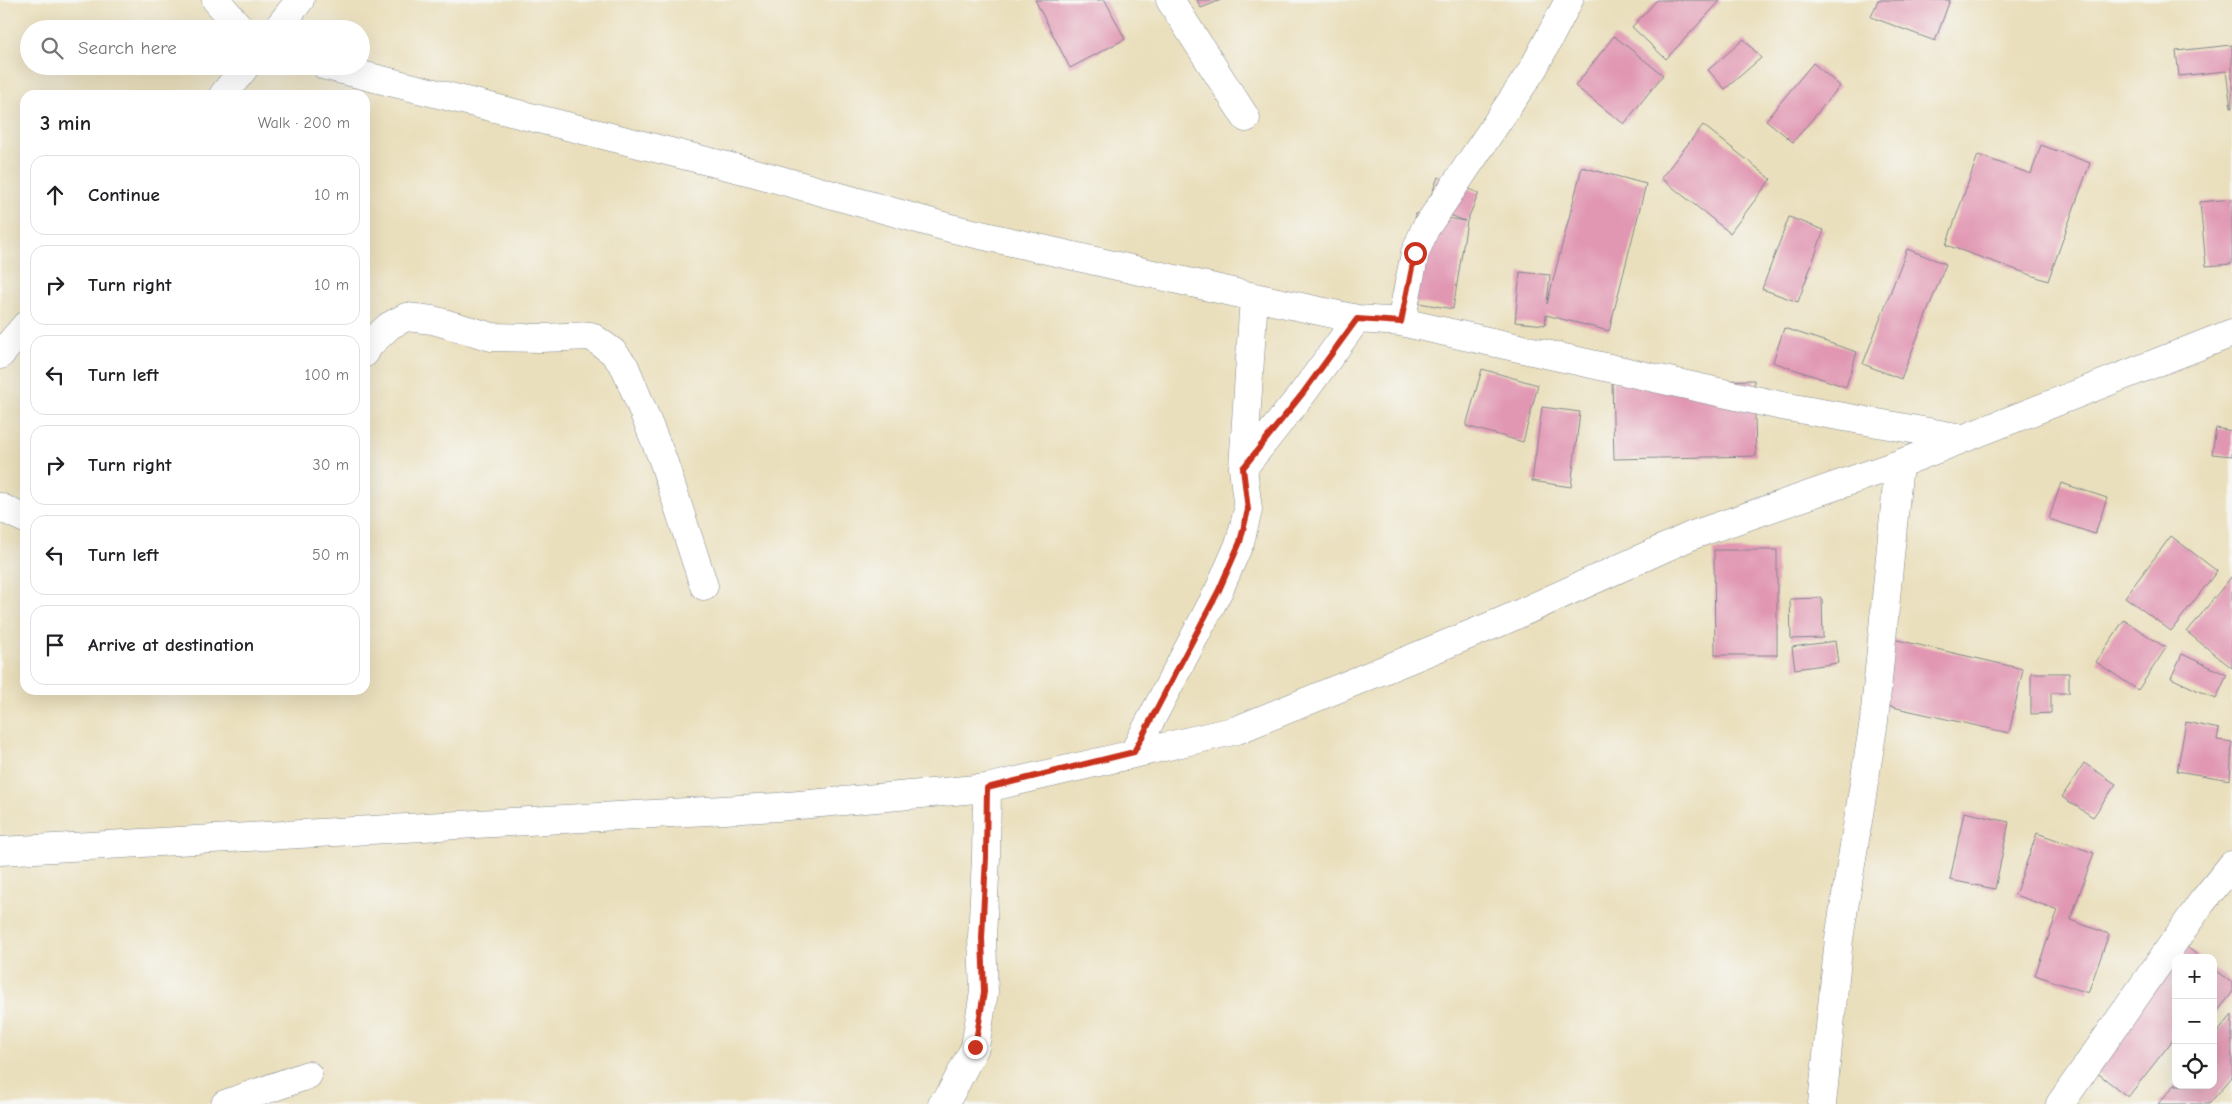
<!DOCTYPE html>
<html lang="en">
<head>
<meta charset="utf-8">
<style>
	body { margin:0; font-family:"Comic Neue",sans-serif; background:#f6f6f6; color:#202124 }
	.controls { position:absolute; right:15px; bottom:15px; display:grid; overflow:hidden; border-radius:10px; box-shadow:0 5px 20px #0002 }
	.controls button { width:45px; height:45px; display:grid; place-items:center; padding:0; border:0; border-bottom:1px solid #e0e0e0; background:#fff; color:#202124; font:25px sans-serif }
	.stop { position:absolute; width:15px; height:15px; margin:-11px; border:4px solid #c8321e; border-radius:50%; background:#fff }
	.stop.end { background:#c8321e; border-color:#fff; box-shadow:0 1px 5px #0008 }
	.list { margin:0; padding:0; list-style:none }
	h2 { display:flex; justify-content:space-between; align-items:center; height:65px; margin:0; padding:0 20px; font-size:21px }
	h2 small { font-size:16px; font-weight:400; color:#757577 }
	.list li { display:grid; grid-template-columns:32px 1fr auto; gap:15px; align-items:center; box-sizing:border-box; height:80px; margin:0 10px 10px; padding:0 10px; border:1px solid #e0e0e0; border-radius:15px }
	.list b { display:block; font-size:19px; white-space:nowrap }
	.list em { font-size:16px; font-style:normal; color:#757577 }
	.icon { flex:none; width:28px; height:28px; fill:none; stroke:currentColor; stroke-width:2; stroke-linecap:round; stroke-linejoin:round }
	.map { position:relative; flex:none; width:2232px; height:1104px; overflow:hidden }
	.search { position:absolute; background:#fff; box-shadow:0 5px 20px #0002; left:20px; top:20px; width:350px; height:55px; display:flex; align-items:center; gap:12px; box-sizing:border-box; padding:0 18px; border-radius:28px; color:#757577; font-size:19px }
	.panel { position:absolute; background:#fff; box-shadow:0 5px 20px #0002; left:20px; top:90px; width:350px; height:605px; border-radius:15px }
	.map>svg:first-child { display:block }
	.building { fill:#e197b2 }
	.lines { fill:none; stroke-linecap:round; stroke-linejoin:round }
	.minor-casing { stroke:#82878d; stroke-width:29 }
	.minor { stroke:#fff; stroke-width:28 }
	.route { stroke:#c8321e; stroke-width:6 }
</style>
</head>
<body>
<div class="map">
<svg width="2232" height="1104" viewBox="0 0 2232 1104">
	<rect width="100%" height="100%" fill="#f6f6f2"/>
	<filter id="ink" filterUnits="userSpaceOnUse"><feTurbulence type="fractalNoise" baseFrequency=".02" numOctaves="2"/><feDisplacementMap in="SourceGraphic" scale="10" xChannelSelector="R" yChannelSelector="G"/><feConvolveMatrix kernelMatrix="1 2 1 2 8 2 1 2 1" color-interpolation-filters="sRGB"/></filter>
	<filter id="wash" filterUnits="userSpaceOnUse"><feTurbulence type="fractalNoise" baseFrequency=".0096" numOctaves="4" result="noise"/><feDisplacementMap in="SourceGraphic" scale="20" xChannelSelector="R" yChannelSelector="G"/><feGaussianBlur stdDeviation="1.12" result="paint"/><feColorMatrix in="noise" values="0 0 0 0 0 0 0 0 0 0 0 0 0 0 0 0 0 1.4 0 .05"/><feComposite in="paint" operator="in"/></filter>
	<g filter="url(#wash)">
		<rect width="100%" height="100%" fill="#eadfbc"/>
		<g id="blocks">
			<!-- building -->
			<path class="building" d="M 1035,0 L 1105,0 L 1125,39 L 1070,68 Z
				M 1197,0 L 1221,0 L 1201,8 Z
				M 1657,0 L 1721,0 L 1666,59 L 1632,27 Z
				M 1878,0 L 1950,0 L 1935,41 L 1871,17 Z
				M 1614,36 L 1663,75 L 1624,124 L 1575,86 Z
				M 1744,39 L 1761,58 L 1725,89 L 1708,70 Z
				M 2232,45 L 2232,108 L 2231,108 L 2226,71 L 2179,76 L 2176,51 Z
				M 1813,63 L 1840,86 L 1793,142 L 1766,120 Z
				M 1703,125 L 1771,179 L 1730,233 L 1661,178 Z
				M 2041,145 L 2090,163 L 2048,281 L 1946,245 L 1978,155 L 2031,174 Z
				M 1582,167 L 1646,184 L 1609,331 L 1546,315 L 1545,325 L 1515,322 L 1520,272 L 1550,275 L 1547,304 Z
				M 1438,177 L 1479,193 L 1467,221 L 1453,309 L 1402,300 L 1416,213 L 1465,221 L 1427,206 Z
				M 2232,199 L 2232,264 L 2206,266 L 2200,202 Z
				M 1789,217 L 1824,230 L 1798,302 L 1762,289 Z
				M 1907,249 L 1946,264 L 1901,379 L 1863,364 Z
				M 1784,328 L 1857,352 L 1846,387 L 1773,362 Z
				M 1482,369 L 1538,385 L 1523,442 L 1466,426 Z
				M 1754,380 L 1756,456 L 1614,459 L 1612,382 Z
				M 1542,407 L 1580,412 L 1571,487 L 1532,481 Z
				M 2216,428 L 2232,431 L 2232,456 L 2212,454 Z
				M 2061,483 L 2107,498 L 2095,534 L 2049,519 Z
				M 2171,536 L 2217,571 L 2171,631 L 2125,597 Z
				M 1714,550 L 1777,550 L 1777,655 L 1715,655 Z
				M 2232,576 L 2232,668 L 2187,632 Z
				M 1822,598 L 1823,638 L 1791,639 L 1790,599 Z
				M 2124,620 L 2166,648 L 2138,690 L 2096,662 Z
				M 1893,639 L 2023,669 L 2009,733 L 1879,704 Z
				M 1835,641 L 1838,663 L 1795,669 L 1792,647 Z
				M 2182,654 L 2227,675 L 2216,699 L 2171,678 Z
				M 2031,673 L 2069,673 L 2069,693 L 2051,693 L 2051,713 L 2031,714 Z
				M 2186,722 L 2219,729 L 2217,740 L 2232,742 L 2230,780 L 2177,771 Z
				M 2084,763 L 2116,784 L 2093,817 L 2062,797 Z
				M 1964,812 L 2009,822 L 1995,889 L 1950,880 Z
				M 2037,833 L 2094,853 L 2070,920 L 2109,934 L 2088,993 L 2035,975 L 2058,910 L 2015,895 Z
				M 2172,935 L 2201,958 L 2176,958 L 2176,1036 L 2128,1097 L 2077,1057 Z
				M 2213,968 L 2232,982 L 2232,993 L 2213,1017 Z
				M 2232,1015 L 2232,1077 L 2209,1104 L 2158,1104 L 2176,1083 L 2176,1085 L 2213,1085 L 2213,1038 Z"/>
		</g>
	</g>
	<g filter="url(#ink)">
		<use href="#blocks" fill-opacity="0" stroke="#82878d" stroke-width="1"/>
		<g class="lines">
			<defs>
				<path id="minor" d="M 216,0 L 241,29
					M 1170,0 L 1246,118
					M 277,29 L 300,0
					M 326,66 L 759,174 L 950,228 L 1254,297 L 1357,319 L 1401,322 L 1782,406 L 1962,438
					M 223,95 L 246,66
					M 1401,322 L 1415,253 L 1425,229 L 1533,69 L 1569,0
					M 365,353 L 369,345 L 389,326 L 406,317 L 433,320 L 492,337 L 541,338 L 591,336 L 613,352 L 625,367 L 663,460 L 704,586
					M 0,355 L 25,326
					M 1243,468 L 1303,393 L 1357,319
					M 0,507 L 25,519
					M 1134,752 L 1219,590 L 1240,542 L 1248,510 L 1243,468 L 1254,297
					M 0,851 L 777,807 L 987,788 L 1237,730 L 1503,621 L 1693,535 L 1899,464 L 2232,333
					M 225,1104 L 308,1075
					M 942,1104 L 947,1100 L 975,1047 L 984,992 L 982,938 L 986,857 L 987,788
					M 1822,1104 L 1839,939 L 1874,721 L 1899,464
					M 2060,1104 L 2202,902 L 2232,865"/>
			</defs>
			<!-- minor casing -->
			<use href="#minor" class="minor-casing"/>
			<!-- minor -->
			<use href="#minor" class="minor"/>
		</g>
	</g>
	<g class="lines" filter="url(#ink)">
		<!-- route -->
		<path class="route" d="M 975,1047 L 984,992 L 982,938 L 986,857 L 987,788 L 1134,752 L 1219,590 L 1240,542 L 1248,510 L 1243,468 L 1303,393 L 1357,319 L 1401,322 L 1415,253"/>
	</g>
</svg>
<div class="controls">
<button>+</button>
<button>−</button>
<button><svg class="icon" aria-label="locate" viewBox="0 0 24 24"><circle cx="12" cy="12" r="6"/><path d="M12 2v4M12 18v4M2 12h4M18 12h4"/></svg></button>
</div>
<div class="stop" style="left:1415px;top:253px"></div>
<div class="stop end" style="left:975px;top:1047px"></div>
<div class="search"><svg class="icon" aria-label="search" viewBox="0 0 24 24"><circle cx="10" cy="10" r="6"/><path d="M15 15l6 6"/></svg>Search here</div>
<section class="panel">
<h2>3 min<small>Walk · 200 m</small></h2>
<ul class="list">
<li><svg class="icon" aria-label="ahead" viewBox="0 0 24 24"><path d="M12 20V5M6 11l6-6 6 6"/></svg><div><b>Continue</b></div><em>10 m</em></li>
<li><svg class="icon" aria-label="right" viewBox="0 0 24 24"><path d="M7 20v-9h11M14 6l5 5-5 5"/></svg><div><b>Turn right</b></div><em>10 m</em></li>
<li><svg class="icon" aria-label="left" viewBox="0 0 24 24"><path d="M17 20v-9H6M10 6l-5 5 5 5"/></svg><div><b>Turn left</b></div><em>100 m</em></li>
<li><svg class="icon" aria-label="right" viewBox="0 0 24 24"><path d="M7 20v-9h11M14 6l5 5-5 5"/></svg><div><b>Turn right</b></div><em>30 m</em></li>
<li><svg class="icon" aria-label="left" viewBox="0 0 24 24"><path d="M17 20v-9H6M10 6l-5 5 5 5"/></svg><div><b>Turn left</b></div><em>50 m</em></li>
<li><svg class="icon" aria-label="arrive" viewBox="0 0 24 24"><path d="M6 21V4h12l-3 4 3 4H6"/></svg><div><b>Arrive at destination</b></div></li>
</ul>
</section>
</div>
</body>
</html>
